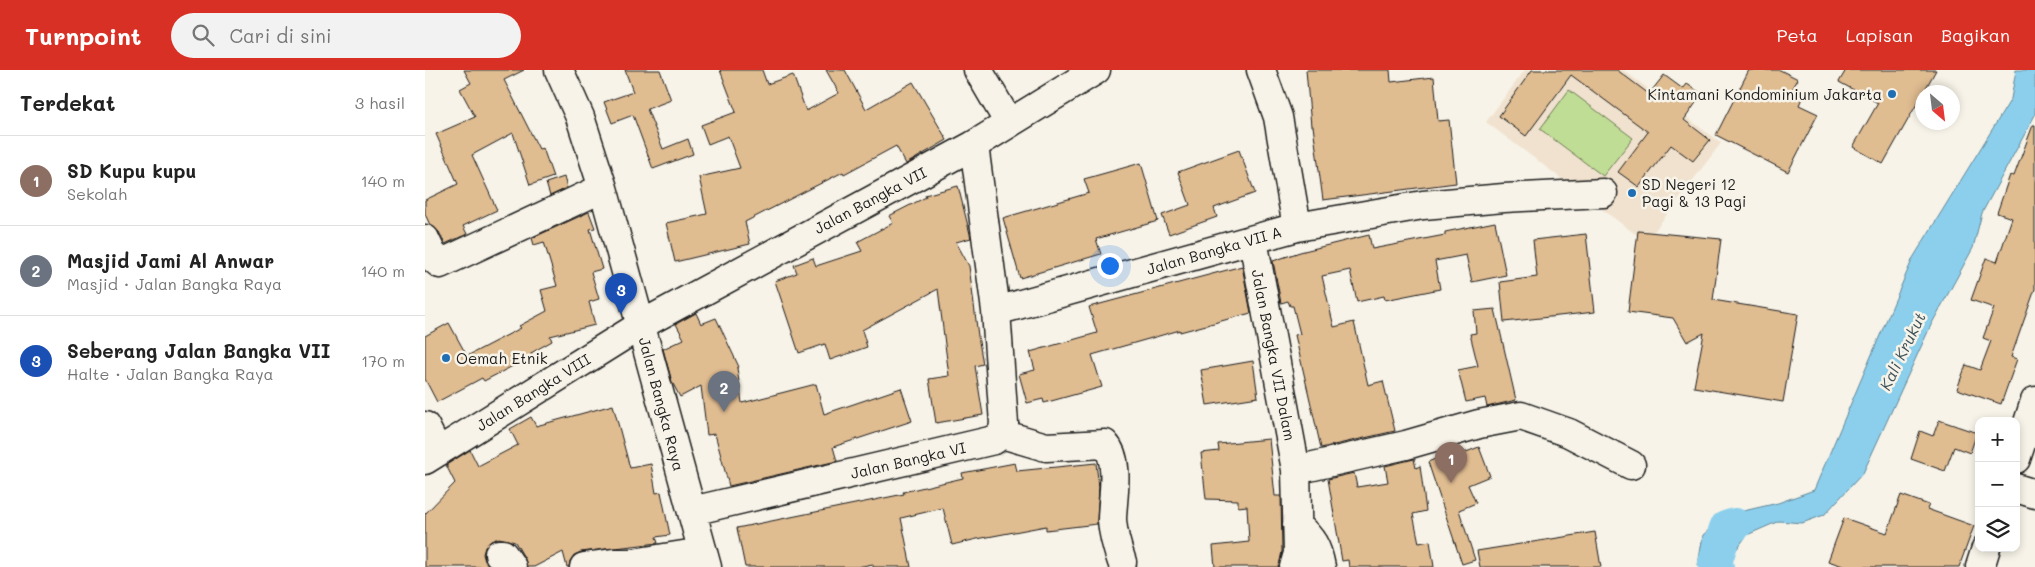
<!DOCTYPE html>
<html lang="id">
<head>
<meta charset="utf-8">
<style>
	body { margin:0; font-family:Mali,sans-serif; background:#f2f2f2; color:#222 }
	.controls { position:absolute; right:15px; bottom:15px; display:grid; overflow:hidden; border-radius:10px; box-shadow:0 2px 8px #0003 }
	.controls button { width:45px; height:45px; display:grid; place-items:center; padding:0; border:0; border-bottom:1px solid #e0e0e0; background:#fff; color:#222; font:25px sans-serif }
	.compass { position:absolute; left:1490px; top:15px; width:45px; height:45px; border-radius:50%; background:#fff; box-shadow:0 2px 8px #0003; rotate:152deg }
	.you { position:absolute; left:684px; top:195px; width:18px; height:18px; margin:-12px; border:4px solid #fff; border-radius:50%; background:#1a73e8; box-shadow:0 0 0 8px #1a73e833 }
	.badge { display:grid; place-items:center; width:32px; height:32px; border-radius:50%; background:#d93025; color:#fff; font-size:16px; font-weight:700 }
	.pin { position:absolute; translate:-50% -41px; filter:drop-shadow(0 1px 2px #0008) }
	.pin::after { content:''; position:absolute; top:26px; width:18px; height:15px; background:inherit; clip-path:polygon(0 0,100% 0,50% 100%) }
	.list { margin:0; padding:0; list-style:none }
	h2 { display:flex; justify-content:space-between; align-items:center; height:65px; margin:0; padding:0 20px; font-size:21px }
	h2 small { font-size:16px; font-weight:400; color:#767676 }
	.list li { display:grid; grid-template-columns:32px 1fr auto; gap:15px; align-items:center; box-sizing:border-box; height:90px; padding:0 20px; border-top:1px solid #e0e0e0 }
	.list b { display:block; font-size:19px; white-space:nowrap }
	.list p { margin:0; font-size:16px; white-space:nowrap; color:#767676 }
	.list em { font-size:16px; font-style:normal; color:#767676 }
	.icon { flex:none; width:28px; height:28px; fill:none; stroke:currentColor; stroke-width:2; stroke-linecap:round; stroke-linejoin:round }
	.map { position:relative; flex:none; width:1610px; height:497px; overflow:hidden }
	header { display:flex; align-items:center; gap:30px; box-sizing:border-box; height:70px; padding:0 25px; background:#d93025; color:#fff }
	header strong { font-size:24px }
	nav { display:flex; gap:28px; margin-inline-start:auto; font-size:18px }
	.search { width:350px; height:45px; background:#f2f2f2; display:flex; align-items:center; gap:12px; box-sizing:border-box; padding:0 18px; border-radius:28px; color:#767676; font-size:19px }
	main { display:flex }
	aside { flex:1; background:#fff }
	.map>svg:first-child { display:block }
	.built { fill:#f0e2ce }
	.green { fill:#c0dd95; stroke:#6e7c58 }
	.water { fill:#8ccfed; stroke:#5f8799 }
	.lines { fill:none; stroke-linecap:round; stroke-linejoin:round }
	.river { stroke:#8ccfed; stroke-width:34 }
	.building { fill:#e0bc91; stroke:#1c1c1c }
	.minor-casing { stroke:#1c1c1c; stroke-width:31 }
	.minor { stroke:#f7f3e8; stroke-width:28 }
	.poi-dot { fill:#1f6fb2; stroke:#f7f3e8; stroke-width:2 }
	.labels { text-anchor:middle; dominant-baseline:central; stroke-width:5; stroke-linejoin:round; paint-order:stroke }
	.poi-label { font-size:15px; fill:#1c1c1c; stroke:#f7f3e8; text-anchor:start }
	.street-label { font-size:15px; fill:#1c1c1c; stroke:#f7f3e8 }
	.water-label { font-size:16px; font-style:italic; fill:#3e525b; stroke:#f7f3e8 }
</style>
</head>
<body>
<header>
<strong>Turnpoint</strong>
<div class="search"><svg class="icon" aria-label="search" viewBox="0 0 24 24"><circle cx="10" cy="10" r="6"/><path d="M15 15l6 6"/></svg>Cari di sini</div>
<nav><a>Peta</a><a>Lapisan</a><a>Bagikan</a></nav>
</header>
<main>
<aside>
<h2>Terdekat<small>3 hasil</small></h2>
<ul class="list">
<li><span class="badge" style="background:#8d6e63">1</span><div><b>SD Kupu kupu</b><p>Sekolah</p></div><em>140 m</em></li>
<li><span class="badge" style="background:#6b7280">2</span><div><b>Masjid Jami Al Anwar</b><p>Masjid · Jalan Bangka Raya</p></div><em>140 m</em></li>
<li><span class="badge" style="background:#1a4fb4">3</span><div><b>Seberang Jalan Bangka VII</b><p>Halte · Jalan Bangka Raya</p></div><em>170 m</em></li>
</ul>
</aside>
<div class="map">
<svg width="1610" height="497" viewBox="0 0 1610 497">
	<rect width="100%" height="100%" fill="#f7f3e8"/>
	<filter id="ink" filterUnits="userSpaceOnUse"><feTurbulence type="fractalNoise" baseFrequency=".02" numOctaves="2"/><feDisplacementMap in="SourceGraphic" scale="10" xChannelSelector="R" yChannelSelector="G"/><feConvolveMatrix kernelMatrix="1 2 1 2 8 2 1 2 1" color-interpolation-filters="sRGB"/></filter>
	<g filter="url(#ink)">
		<!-- built -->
		<path class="built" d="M 1100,0 L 1198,0 L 1296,73 L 1221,172 L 1061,52 Z"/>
		<!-- green -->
		<path class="green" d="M 1144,20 L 1208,68 L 1178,106 L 1115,59 Z"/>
		<!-- water -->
		<path class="water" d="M 1591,0 L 1610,0 L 1610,45 L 1557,143 L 1548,178 L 1506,255 L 1438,403 L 1399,445 L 1377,453 L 1354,451 L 1322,465 L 1308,484 L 1290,493 L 1273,495 L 1278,465 L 1301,445 L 1353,433 L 1389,420 L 1488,188 L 1586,29 Z"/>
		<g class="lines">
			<!-- river -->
			<path class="river" d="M 1292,497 L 1290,493 L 1301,458 L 1310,455"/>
		</g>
		<!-- building -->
		<path class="building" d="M 39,0 L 99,0 L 79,10 L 114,79 L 118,78 L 128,107 L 105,115 L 88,63 L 47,85 L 72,140 L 38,156 L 42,164 L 20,174 L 14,162 L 5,155 L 0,144 L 0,130 L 33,114 L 11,64 L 50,47 L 35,19 L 46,13 Z
			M 200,0 L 235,0 L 246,30 L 222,39 L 238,79 L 263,69 L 268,84 L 228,99 L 208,45 L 187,53 L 179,32 L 208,22 Z
			M 295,0 L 337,0 L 342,14 L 368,5 L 381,41 L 414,23 L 401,0 L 420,0 L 441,39 L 488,12 L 522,70 L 481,94 L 471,76 L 419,104 L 418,102 L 320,152 L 325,174 L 250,192 L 241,153 L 282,144 L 274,107 L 315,98 L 303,66 L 283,74 L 276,55 L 311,42 Z
			M 881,0 L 965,0 L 966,12 L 1009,7 L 1013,51 L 1024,50 L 1031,113 L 898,130 L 888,56 L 886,56 Z
			M 1107,0 L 1192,0 L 1224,24 L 1239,5 L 1258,19 L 1262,14 L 1277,24 L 1259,50 L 1285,70 L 1268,91 L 1246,75 L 1214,117 L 1193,102 L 1223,62 L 1146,5 L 1101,66 L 1074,46 Z
			M 1324,0 L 1355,0 L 1373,9 L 1367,20 L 1378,26 L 1374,35 L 1393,44 L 1363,102 L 1291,65 Z
			M 1421,0 L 1511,0 L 1458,94 L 1428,77 L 1453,33 L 1414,12 Z
			M 1608,55 L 1610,55 L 1610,219 L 1586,287 L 1592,289 L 1576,334 L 1532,319 L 1541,295 L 1555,300 L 1566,271 L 1558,268 L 1569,238 L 1546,230 L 1561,188 L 1572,192 L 1587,148 L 1572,143 L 1585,105 L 1589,106 Z
			M 814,80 L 830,123 L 789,138 L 792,147 L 744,164 L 737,145 L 765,135 L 753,102 Z
			M 716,93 L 733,151 L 671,169 L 676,184 L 595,208 L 578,148 L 664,123 L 659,109 Z
			M 139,107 L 142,118 L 125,126 L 121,113 Z
			M 533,116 L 546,168 L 531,172 L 544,196 L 553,266 L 558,294 L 550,296 L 558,345 L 511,353 L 504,309 L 524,306 L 513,219 L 437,260 L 442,277 L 405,290 L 400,274 L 374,283 L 350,211 L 372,203 L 369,195 L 388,188 L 391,196 L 437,181 L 432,172 L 468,153 L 464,146 L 501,127 L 500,125 Z
			M 164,142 L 170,158 L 165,159 L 177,199 L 166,202 L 174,229 L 164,232 L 170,255 L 125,266 L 127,271 L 106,283 L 107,286 L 59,311 L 57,308 L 12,332 L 0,309 L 0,266 L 24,253 L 42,286 L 96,258 L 94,256 L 122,241 L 116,220 L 132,216 L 119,172 L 109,175 L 107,168 Z
			M 1070,152 L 1081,205 L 1047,212 L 1041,185 L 1010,191 L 1015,219 L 960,230 L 959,226 L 932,232 L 925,200 L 897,206 L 909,257 L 929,252 L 943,315 L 958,311 L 970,361 L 896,378 L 870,265 L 875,264 L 868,236 L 865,236 L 863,231 L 856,233 L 848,191 L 875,182 L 944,165 L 947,179 L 1020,165 L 1020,162 Z
			M 1213,161 L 1296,169 L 1288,230 L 1373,244 L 1358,332 L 1269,317 L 1279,263 L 1262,272 L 1248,248 L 1203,242 Z
			M 1161,164 L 1170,242 L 1079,252 L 1075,212 L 1112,207 L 1108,170 Z
			M 817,196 L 826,243 L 755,262 L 755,260 L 667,285 L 677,317 L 619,333 L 618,329 L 602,333 L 594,304 L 610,300 L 605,282 L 672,263 L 664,237 Z
			M 1070,239 L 1091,330 L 1062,337 L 1060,328 L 1041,332 L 1033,300 L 1053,296 L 1045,264 L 1051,263 L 1049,241 Z
			M 271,243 L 276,254 L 291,248 L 314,297 L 312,298 L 317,333 L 391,314 L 399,344 L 476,318 L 487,351 L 408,377 L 412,391 L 304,416 L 290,364 L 282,365 L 276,316 L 255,327 L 247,312 L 238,279 L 259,269 L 251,254 Z
			M 828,291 L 833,327 L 782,335 L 776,300 Z
			M 188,335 L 205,398 L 226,394 L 231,423 L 236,422 L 245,465 L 231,467 L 233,473 L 156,482 L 149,485 L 145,491 L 144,497 L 142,497 L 138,482 L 109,497 L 102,497 L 100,489 L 90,472 L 74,468 L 66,471 L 60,477 L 58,484 L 60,491 L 65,497 L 0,497 L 0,444 L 30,413 L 21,395 L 45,380 L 53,396 L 93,375 L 85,359 L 106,347 L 111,356 Z
			M 1514,350 L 1552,363 L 1545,383 L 1529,377 L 1520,401 L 1486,389 L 1495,361 L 1508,366 Z
			M 844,369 L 850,426 L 856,426 L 857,481 L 854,497 L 790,497 L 788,476 L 824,472 L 822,436 L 813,437 L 813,430 L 781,429 L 776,383 L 794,381 L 793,374 Z
			M 1054,377 L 1065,406 L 1043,415 L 1051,433 L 1034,440 L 1050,490 L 1037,494 L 1003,392 L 1029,381 L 1031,386 Z
			M 989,389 L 991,398 L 995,396 L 1001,441 L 988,444 L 994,473 L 1005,471 L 1009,497 L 924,497 L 923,490 L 917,491 L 903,409 L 929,403 L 932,417 L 963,412 L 960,396 Z
			M 590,393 L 592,401 L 671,393 L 674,417 L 672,454 L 621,460 L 621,456 L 552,469 L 527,475 L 518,438 L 476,448 L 486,497 L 448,497 L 448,494 L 432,497 L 320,497 L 312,458 L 479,424 L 478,422 L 538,408 L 537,403 Z
			M 1476,425 L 1504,435 L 1502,439 L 1549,456 L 1534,497 L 1421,497 L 1403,491 L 1419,448 L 1462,463 Z
			M 1170,462 L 1176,497 L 1055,497 L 1052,481 Z"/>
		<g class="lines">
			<defs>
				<path id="minor" d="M 134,0 L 155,47 L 178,118 L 282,497
					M 553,0 L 584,53
					M 836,0 L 853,47 L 872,157
					M 0,169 L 10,190 L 15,194 L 178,118
					M 828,170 L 871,400 L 873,483 L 869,497
					M 571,241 L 872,157 L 998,135 L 1079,128 L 1178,123
					M 0,356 L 13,382
					M 577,364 L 621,377 L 680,374 C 696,391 687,429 687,450 C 688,465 692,478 697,492
					M 1591,389 L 1610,331
					M 0,390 L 216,255 L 549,75 L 671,0
					M 871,400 L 981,375 L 1054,354 L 1096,346 L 1144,363 L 1206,395
					M 1591,418 L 1610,424
					M 267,441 L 569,370 L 577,364 L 579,354 L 571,241 L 549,75
					M 872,455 C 887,469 892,476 896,497
					M 74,484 L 78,484 L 87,497
					M 159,497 L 188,493 L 208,493 L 277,482
					M 1555,497 L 1561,478"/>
			</defs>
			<!-- minor casing -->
			<use href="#minor" class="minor-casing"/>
			<!-- minor -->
			<use href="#minor" class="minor"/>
		</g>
	</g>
	<!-- markers -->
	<g class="poi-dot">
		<circle cx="1467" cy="24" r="5"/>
		<circle cx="1207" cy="123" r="5"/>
		<circle cx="21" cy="288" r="5"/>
	</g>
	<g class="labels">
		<!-- poi labels -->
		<g class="poi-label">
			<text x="1457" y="24" text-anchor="end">Kintamani Kondominium Jakarta</text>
			<text x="1217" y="114">SD Negeri 12<tspan x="1217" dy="17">Pagi &amp; 13 Pagi</tspan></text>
			<text x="31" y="288">Oemah Etnik</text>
		</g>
		<!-- street labels -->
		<g class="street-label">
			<text transform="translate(445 130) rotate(-28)">Jalan Bangka VII</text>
			<text transform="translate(789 180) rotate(-16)">Jalan Bangka VII A</text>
			<text transform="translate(849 285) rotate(79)">Jalan Bangka VII Dalam</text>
			<text transform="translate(108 322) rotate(-32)">Jalan Bangka VIII</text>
			<text transform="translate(237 334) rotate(75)">Jalan Bangka Raya</text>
			<text transform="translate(483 390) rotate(-13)">Jalan Bangka VI</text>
		</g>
		<!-- water labels -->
		<g class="water-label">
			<text transform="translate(1477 281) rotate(-64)">Kali Krukut</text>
		</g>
	</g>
</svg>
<div class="controls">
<button>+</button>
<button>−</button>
<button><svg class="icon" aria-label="layers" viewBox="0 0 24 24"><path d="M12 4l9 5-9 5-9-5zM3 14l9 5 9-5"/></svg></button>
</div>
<svg class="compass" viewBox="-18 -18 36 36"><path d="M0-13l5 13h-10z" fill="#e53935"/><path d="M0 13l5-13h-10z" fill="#767676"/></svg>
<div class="you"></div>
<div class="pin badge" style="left:1026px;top:413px;background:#8d6e63">1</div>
<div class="pin badge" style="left:299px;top:342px;background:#6b7280">2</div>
<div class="pin badge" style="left:196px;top:244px;background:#1a4fb4">3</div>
</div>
</main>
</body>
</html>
